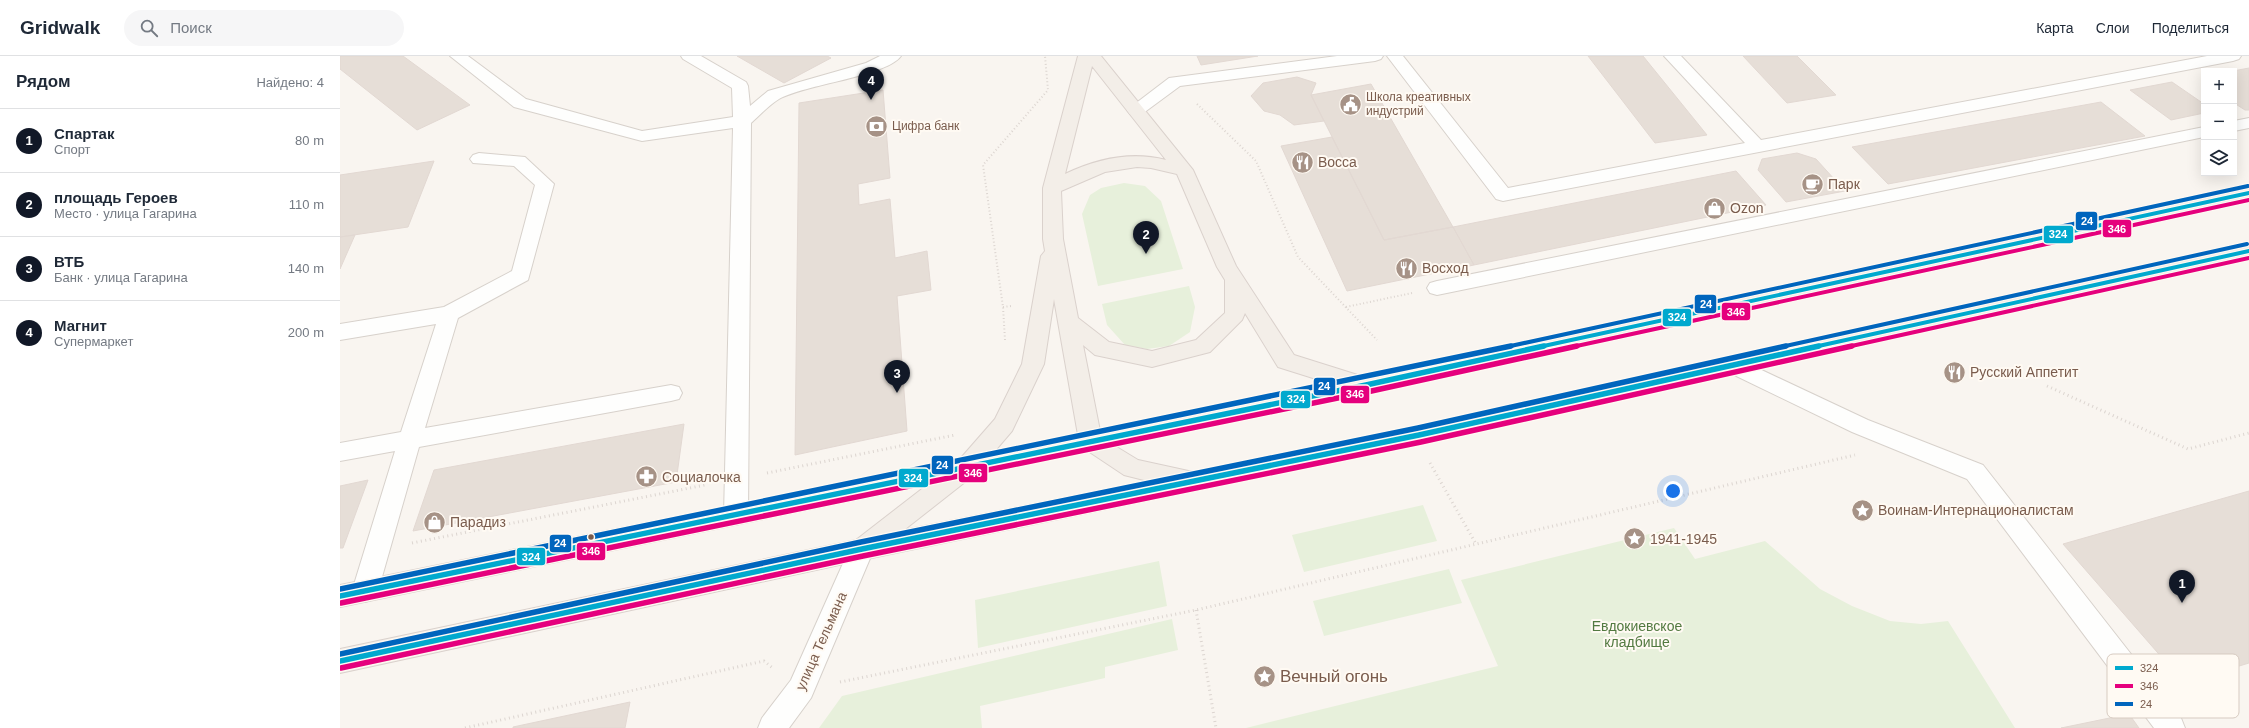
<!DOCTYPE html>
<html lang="ru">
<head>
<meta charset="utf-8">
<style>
	body { margin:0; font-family:Helvetica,sans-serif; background:#f6f6f7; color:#1f2937 }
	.controls { position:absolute; right:12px; top:12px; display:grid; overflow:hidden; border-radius:0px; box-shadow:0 4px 16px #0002 }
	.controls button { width:36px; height:36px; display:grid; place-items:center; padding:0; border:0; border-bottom:1px solid #e0e1e3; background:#fff; color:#1f2937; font:20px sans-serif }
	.you { position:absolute; left:1333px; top:435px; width:14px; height:14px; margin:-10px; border:3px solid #fff; border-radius:50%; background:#1a73e8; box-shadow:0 0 0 6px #1a73e833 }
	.badge { display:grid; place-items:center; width:26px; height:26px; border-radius:50%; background:#111827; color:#fff; font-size:13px; font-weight:700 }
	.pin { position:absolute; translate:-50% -33px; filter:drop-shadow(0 1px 2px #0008) }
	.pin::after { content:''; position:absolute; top:21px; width:14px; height:12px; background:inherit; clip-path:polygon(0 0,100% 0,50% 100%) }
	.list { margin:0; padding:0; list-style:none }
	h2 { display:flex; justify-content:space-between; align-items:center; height:52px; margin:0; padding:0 16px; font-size:17px }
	h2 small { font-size:13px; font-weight:400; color:#747a83 }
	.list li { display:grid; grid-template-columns:26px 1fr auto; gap:12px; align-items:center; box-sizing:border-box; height:64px; padding:0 16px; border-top:1px solid #e0e1e3 }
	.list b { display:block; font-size:15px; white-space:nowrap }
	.list p { margin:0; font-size:13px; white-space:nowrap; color:#747a83 }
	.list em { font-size:13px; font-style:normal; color:#747a83 }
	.icon { flex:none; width:22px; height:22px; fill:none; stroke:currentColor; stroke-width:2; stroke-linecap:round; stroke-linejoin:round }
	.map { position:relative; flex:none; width:1909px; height:672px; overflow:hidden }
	header { display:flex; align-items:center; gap:24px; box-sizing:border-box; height:56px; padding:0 20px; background:#fff; border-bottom:1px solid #e0e1e3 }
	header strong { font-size:19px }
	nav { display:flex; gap:22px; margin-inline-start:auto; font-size:14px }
	.search { width:280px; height:36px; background:#f6f6f7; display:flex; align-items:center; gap:10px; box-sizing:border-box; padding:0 14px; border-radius:22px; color:#747a83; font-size:15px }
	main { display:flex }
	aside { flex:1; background:#fff }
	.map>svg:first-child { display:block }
	.green { fill:#e7f0db }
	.building { fill:#e6ded7; stroke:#e2d8d2 }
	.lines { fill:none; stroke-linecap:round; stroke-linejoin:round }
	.minor-casing { stroke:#d7d1cb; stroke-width:2 }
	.major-casing { stroke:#dad1cc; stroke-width:2 }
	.path-far1 { stroke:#dcd5d0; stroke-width:2; stroke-dasharray:1 2.5; stroke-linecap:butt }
	.path { stroke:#dcd5d0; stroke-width:3; stroke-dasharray:1 3.5; stroke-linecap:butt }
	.minor { fill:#fefefd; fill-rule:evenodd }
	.major { fill:#f3eee8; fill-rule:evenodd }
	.bus-1-far1-casing { stroke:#fffaf3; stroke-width:6 }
	.bus-1-casing { stroke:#fffaf3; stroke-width:8 }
	.bus-2-far1-casing { stroke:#fffaf3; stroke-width:6 }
	.bus-2-casing { stroke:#fffaf3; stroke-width:8 }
	.bus-3-far1-casing { stroke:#fffaf3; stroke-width:6 }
	.bus-3-casing { stroke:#fffaf3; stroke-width:8 }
	.bus-1-far1 { stroke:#00a9ce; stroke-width:4 }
	.bus-1 { stroke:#00a9ce; stroke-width:5.5 }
	.bus-2-far1 { stroke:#e5007d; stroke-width:4 }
	.bus-2 { stroke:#e5007d; stroke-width:5.5 }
	.bus-3-far1 { stroke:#0065bd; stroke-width:4 }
	.bus-3 { stroke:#0065bd; stroke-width:5.5 }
	.bus-dot { fill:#7a5c4d; stroke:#fffaf3; stroke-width:1.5 }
	.labels { text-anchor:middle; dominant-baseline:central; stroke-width:4; stroke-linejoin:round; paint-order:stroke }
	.far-poi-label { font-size:12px; fill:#7a5c4d; stroke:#fffaf3; text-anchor:start }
	.poi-label { font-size:14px; fill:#7a5c4d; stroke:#fffaf3; text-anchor:start }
	.park-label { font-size:14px; fill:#537a41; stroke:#fffaf3 }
	.street-label { font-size:14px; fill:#7a5c4d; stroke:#fffaf3 }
	.near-poi-label { font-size:17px; fill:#7a5c4d; stroke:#fffaf3; text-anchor:start }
	.key { fill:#fffaf3; stroke:#d7cbc1; stroke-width:1 }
	.key-label { font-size:11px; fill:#7a5c4d }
	.line-badge { stroke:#fffaf3; stroke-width:1.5 }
	.badge-label { font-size:11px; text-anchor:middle; font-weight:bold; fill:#fff }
</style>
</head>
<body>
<header>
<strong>Gridwalk</strong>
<div class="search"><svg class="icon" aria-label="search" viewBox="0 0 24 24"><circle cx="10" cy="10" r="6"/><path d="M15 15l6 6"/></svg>Поиск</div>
<nav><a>Карта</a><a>Слои</a><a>Поделиться</a></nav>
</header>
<main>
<aside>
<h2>Рядом<small>Найдено: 4</small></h2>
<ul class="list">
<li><span class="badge">1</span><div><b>Спартак</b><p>Спорт</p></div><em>80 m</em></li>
<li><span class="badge">2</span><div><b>площадь Героев</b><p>Место · улица Гагарина</p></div><em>110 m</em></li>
<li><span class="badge">3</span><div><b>ВТБ</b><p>Банк · улица Гагарина</p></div><em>140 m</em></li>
<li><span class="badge">4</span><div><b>Магнит</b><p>Супермаркет</p></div><em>200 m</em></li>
</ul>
</aside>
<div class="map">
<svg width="1909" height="672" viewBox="0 0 1909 672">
	<rect width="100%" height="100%" fill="#f9f5f0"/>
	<!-- green -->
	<path class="green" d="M 784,127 L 805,130 L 821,145 L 843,213 L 758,230 L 742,158 L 750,139 L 761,132 Z
		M 849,230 L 855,251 L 850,276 L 829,290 L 807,293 L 785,289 L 767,269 L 762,248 Z
		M 1083,449 L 1097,485 L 964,516 L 952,479 Z
		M 1334,472 L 1355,503 L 1425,485 L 1480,533 L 1512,550 L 1550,565 L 1581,568 L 1608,565 L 1675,672 L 906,672 L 1158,610 L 1121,524 Z
		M 819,505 L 827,550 L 638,592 L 635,544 Z
		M 1109,513 L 1122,547 L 984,580 L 973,545 Z
		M 832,563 L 838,594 L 765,611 L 765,622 L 640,650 L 642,672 L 479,672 L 502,640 Z"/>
	<!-- building -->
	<path class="building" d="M 0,0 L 63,0 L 130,49 L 77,74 L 0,13 Z
		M 397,0 L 487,0 L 491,2 L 444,27 Z
		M 857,0 L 918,0 L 861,9 Z
		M 1248,0 L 1303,0 L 1367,79 L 1315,87 Z
		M 1403,0 L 1457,0 L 1496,39 L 1447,47 Z
		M 1909,12 L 1909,54 L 1905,54 L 1894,47 L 1893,15 Z
		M 957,21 L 976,27 L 971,39 L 984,65 L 954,69 L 940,59 L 924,55 L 911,40 L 923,27 Z
		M 1832,26 L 1864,48 L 1864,57 L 1831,64 L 1790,34 Z
		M 1031,28 L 1113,171 L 1044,184 L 971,39 Z
		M 543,34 L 550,122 L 518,128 L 519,149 L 550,143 L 555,202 L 587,195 L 591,234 L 557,240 L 567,375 L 455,399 L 459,47 Z
		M 1761,46 L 1805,80 L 1548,128 L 1512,91 Z
		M 992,81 L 1044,184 L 1113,171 L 1134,209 L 1007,235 L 941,90 Z
		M 1457,97 L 1476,103 L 1505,135 L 1446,146 L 1418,114 L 1422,103 Z
		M 94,105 L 68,171 L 0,181 L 0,119 Z
		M 1396,115 L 1426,149 L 1134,209 L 1113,171 Z
		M 15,179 L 0,213 L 0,181 Z
		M 344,368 L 336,426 L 73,475 L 94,414 Z
		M 28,424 L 3,492 L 0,492 L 0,430 Z
		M 1909,435 L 1909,607 L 1844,627 L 1723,488 Z
		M 290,646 L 285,672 L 173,672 L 173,671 Z
		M 1789,658 L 1799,672 L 1721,672 Z"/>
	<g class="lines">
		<defs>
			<path id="minor" d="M 110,0 L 128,0 L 186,43 L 302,75 L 393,61 L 392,32 L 343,3 L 341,0 L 361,0 L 406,26 L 408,30 L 410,50 L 428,35 L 526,7 L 540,0 L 561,0 C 547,20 463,29 439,43 C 429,49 420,59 411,67 L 408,459 L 405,466 L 396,469 L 387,466 L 384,459 L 393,72 L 302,85 L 174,51 Z
				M 997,0 L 1043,0 L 1041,3 L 1035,5 L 840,30 L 802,58 L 790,58 L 787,54 L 829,22 Z
				M 1047,0 L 1063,0 L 1168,132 L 1405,87 L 1324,0 L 1341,0 L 1421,84 L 1867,0 L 1901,0 L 1899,3 L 1893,5 L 1163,145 L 1156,143 Z
				M 1909,62 L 1909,72 L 1894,75 L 1894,65 Z
				M 1864,71 L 1864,81 L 1097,239 L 1090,237 L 1087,232 L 1090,227 L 1097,225 Z
				M 139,97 L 185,101 L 214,128 L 188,224 L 118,262 L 85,372 L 331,329 L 339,331 L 342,337 L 339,343 L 331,345 L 79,391 L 38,535 L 34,543 L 25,546 L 16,543 L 12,535 L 55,395 L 0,405 L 0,387 L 61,376 L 96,268 L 0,284 L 0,268 L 104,251 L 172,215 L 195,129 L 174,110 L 133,107 L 130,103 L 133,99 Z
				M 1394,301 L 1528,364 L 1643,409 L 1841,662 L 1845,672 L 1814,672 L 1627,423 L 1512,376 L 1386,315 L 1383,309 L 1386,303 Z
				M 522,482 L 531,485 L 534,493 L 471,642 L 449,672 L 418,672 L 422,662 L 451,624 L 513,485 Z"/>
			<path id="major" d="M 738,0 L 761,0 L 853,114 L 896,210 L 954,299 L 1024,321 L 1909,131 L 1909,143 L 1026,337 L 775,390 L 798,404 L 853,416 L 1079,370 L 1909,188 L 1909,202 L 1079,388 L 522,504 L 0,617 L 0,593 L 516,484 L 587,429 L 0,551 L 0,529 L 620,403 L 655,363 L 682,308 L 701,200 L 705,195 L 703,183 L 703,132 ZM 752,10 L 826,104 C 792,95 756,103 725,118 ZM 797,111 L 811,112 L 837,118 L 877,211 L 885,224 L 885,257 L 856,284 L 812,295 L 769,286 L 738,262 L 723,183 L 721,135 L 765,116 ZM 714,243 L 738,379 L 654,396 L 672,375 L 704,308 ZM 905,257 L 938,311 L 992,328 L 760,375 L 743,289 L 755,299 L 812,311 L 870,296 L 902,264 ZM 748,395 L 784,419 L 808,425 L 564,474 L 634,419 Z"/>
		</defs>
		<!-- minor casing -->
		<use href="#minor" class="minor-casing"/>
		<!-- major casing -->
		<use href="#major" class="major-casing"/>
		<!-- path-far1 -->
		<path class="path-far1" d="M 857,48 L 916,105 L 958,201 L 1037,284
			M 663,251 L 672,250
			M 1006,251 L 1072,237
			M 665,284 L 663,251 L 643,109 L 708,34 L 705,0"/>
		<!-- path -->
		<path class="path" d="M 1707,330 L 1848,393 L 1909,377
			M 1090,407 L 1136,488
			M 427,417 L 615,379
			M 72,487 L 365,429
			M 856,554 L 876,672
			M 500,626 L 856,554 L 1515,399
			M 125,672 L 424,605 L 434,613"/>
		<!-- minor -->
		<use href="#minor" class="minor"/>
		<!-- major -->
		<use href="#major" class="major"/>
		<defs>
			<path id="bus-1-far1" d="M 1199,291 L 1909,137
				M 1474,291 L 1909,195"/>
			<path id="bus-1" d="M 0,540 L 1026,329 L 1204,290
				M 0,605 L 522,493 L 1079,379 L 1479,290"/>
			<path id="bus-2-far1" d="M 1232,291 L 1909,144
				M 1507,291 L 1909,202"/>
			<path id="bus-2" d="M 1,547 L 1027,336 L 1237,290
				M 1,612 L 523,500 L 1081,386 L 1512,290"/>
			<path id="bus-3-far1" d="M 1166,291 L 1908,130
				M 1441,291 L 1907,188"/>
			<path id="bus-3" d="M 0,533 L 1171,290
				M 0,598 L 521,486 L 1078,372 L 1446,290"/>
		</defs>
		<!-- bus-1-far1 casing -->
		<use href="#bus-1-far1" class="bus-1-far1-casing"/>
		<!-- bus-1 casing -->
		<use href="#bus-1" class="bus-1-casing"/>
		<!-- bus-2-far1 casing -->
		<use href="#bus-2-far1" class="bus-2-far1-casing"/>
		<!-- bus-2 casing -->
		<use href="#bus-2" class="bus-2-casing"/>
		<!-- bus-3-far1 casing -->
		<use href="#bus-3-far1" class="bus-3-far1-casing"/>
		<!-- bus-3 casing -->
		<use href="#bus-3" class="bus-3-casing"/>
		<!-- bus-1-far1 -->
		<use href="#bus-1-far1" class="bus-1-far1"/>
		<!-- bus-1 -->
		<use href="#bus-1" class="bus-1"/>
		<!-- bus-2-far1 -->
		<use href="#bus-2-far1" class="bus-2-far1"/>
		<!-- bus-2 -->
		<use href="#bus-2" class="bus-2"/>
		<!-- bus-3-far1 -->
		<use href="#bus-3-far1" class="bus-3-far1"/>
		<!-- bus-3 -->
		<use href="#bus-3" class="bus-3"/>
	</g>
	<!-- icons -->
	<defs>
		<symbol id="civic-disc" viewBox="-11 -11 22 22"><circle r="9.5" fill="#a69286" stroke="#fffaf3"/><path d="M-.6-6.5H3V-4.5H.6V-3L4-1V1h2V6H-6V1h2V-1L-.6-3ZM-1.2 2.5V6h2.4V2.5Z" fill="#fff"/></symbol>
		<symbol id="bank-disc" viewBox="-11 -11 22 22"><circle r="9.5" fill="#a69286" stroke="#fffaf3"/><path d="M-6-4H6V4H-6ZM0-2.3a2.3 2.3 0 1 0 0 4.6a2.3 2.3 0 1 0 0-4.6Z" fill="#fff"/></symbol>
		<symbol id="restaurant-disc" viewBox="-11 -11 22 22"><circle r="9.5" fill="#a69286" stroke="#fffaf3"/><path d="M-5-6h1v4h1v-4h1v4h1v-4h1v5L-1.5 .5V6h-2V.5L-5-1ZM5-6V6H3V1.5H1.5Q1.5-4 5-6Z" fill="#fff"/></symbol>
		<symbol id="cafe-disc" viewBox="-11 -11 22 22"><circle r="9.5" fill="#a69286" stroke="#fffaf3"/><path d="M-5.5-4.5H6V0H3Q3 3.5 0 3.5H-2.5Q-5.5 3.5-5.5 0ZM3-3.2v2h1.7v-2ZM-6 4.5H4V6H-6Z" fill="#fff"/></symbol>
		<symbol id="shop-disc" viewBox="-11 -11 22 22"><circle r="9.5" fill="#a69286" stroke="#fffaf3"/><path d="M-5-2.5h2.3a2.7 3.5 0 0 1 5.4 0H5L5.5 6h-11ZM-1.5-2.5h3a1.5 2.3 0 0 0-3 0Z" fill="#fff"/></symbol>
		<symbol id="pharmacy-disc" viewBox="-11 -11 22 22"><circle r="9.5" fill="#a69286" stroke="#fffaf3"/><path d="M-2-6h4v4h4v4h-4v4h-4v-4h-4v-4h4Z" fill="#fff"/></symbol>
		<symbol id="sight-disc" viewBox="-11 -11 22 22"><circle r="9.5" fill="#a69286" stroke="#fffaf3"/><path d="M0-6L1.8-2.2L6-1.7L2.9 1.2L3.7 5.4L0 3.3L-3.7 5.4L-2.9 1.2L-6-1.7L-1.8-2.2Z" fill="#fff"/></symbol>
	</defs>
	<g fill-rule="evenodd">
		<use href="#civic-disc" x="998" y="36" width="25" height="25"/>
		<use href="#bank-disc" x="524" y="58" width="25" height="25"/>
		<use href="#restaurant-disc" x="950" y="94" width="25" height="25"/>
		<use href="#cafe-disc" x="1460" y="116" width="25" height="25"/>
		<use href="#shop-disc" x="1362" y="140" width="25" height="25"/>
		<use href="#restaurant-disc" x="1054" y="200" width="25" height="25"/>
		<use href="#restaurant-disc" x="1602" y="304" width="25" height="25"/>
		<use href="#pharmacy-disc" x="294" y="408" width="25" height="25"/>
		<use href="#sight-disc" x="1510" y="442" width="25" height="25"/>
		<use href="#shop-disc" x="82" y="454" width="25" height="25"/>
		<use href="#sight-disc" x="1282" y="470" width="25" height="25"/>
		<use href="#sight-disc" x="912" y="608" width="25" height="25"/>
	</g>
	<!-- markers -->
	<circle class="bus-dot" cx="251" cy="481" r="3.5"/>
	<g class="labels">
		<!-- far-poi labels -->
		<g class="far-poi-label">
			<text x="1026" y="41">Школа креативных<tspan x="1026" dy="14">индустрий</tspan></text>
			<text x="552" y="70">Цифра банк</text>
		</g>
		<!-- poi labels -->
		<g class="poi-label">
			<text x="978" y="106">Bocca</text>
			<text x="1488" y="128">Парк</text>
			<text x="1390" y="152">Ozon</text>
			<text x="1082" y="212">Восход</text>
			<text x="1630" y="316">Русский Аппетит</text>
			<text x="322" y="421">Социалочка</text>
			<text x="1538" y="454">Воинам-Интернационалистам</text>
			<text x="110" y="466">Парадиз</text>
			<text x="1310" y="483">1941-1945</text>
		</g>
		<!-- park labels -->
		<g class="park-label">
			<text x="1297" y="570">Евдокиевское<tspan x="1297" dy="16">кладбище</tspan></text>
		</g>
		<!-- street labels -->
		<g class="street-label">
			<text transform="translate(481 585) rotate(-66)">улица Тельмана</text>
		</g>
		<!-- near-poi labels -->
		<g class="near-poi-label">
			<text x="940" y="620">Вечный огонь</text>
		</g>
	</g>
	<!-- legend -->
	<rect x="1767" y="598" width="132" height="64" rx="6" class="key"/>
	<rect x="1775" y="610" width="18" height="4" fill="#00a9ce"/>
	<rect x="1775" y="628" width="18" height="4" fill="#e5007d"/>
	<rect x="1775" y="646" width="18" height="4" fill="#0065bd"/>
	<g class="key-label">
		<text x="1800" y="616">324</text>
		<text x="1800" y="634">346</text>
		<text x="1800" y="652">24</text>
	</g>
	<g class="line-badge">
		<rect x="1735" y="155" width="23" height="20" rx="4" fill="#0065bd"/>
		<rect x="1762" y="163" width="30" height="19" rx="4" fill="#e5007d"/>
		<rect x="1703" y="169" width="31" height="19" rx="4" fill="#00a9ce"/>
		<rect x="1354" y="238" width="23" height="20" rx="4" fill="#0065bd"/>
		<rect x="1381" y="246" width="30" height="19" rx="4" fill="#e5007d"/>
		<rect x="1322" y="252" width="30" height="19" rx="4" fill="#00a9ce"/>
		<rect x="973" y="321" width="23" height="19" rx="4" fill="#0065bd"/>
		<rect x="1000" y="329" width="30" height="19" rx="4" fill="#e5007d"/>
		<rect x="940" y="334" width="31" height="19" rx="4" fill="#00a9ce"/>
		<rect x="591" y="399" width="23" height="20" rx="4" fill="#0065bd"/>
		<rect x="618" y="407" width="30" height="20" rx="4" fill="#e5007d"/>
		<rect x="558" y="412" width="31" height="20" rx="4" fill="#00a9ce"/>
		<rect x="209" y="478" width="23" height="19" rx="4" fill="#0065bd"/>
		<rect x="236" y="486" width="30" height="19" rx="4" fill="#e5007d"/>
		<rect x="176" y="491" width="30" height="19" rx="4" fill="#00a9ce"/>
	</g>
	<g class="badge-label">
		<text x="1747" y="169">24</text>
		<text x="1777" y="177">346</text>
		<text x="1718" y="182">324</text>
		<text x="1366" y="252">24</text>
		<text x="1396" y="260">346</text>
		<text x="1337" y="265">324</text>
		<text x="984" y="334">24</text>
		<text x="1015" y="342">346</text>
		<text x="956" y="347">324</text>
		<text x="602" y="413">24</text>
		<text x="633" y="421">346</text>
		<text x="573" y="426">324</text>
		<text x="220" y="491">24</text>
		<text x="251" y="499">346</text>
		<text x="191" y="505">324</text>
	</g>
</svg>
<div class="controls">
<button>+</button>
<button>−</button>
<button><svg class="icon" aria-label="layers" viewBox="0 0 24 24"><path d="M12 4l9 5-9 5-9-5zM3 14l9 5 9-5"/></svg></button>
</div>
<div class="you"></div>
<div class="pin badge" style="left:1842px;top:547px">1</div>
<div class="pin badge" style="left:806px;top:198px">2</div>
<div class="pin badge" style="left:557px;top:337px">3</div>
<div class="pin badge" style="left:531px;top:44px">4</div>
</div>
</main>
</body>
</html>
